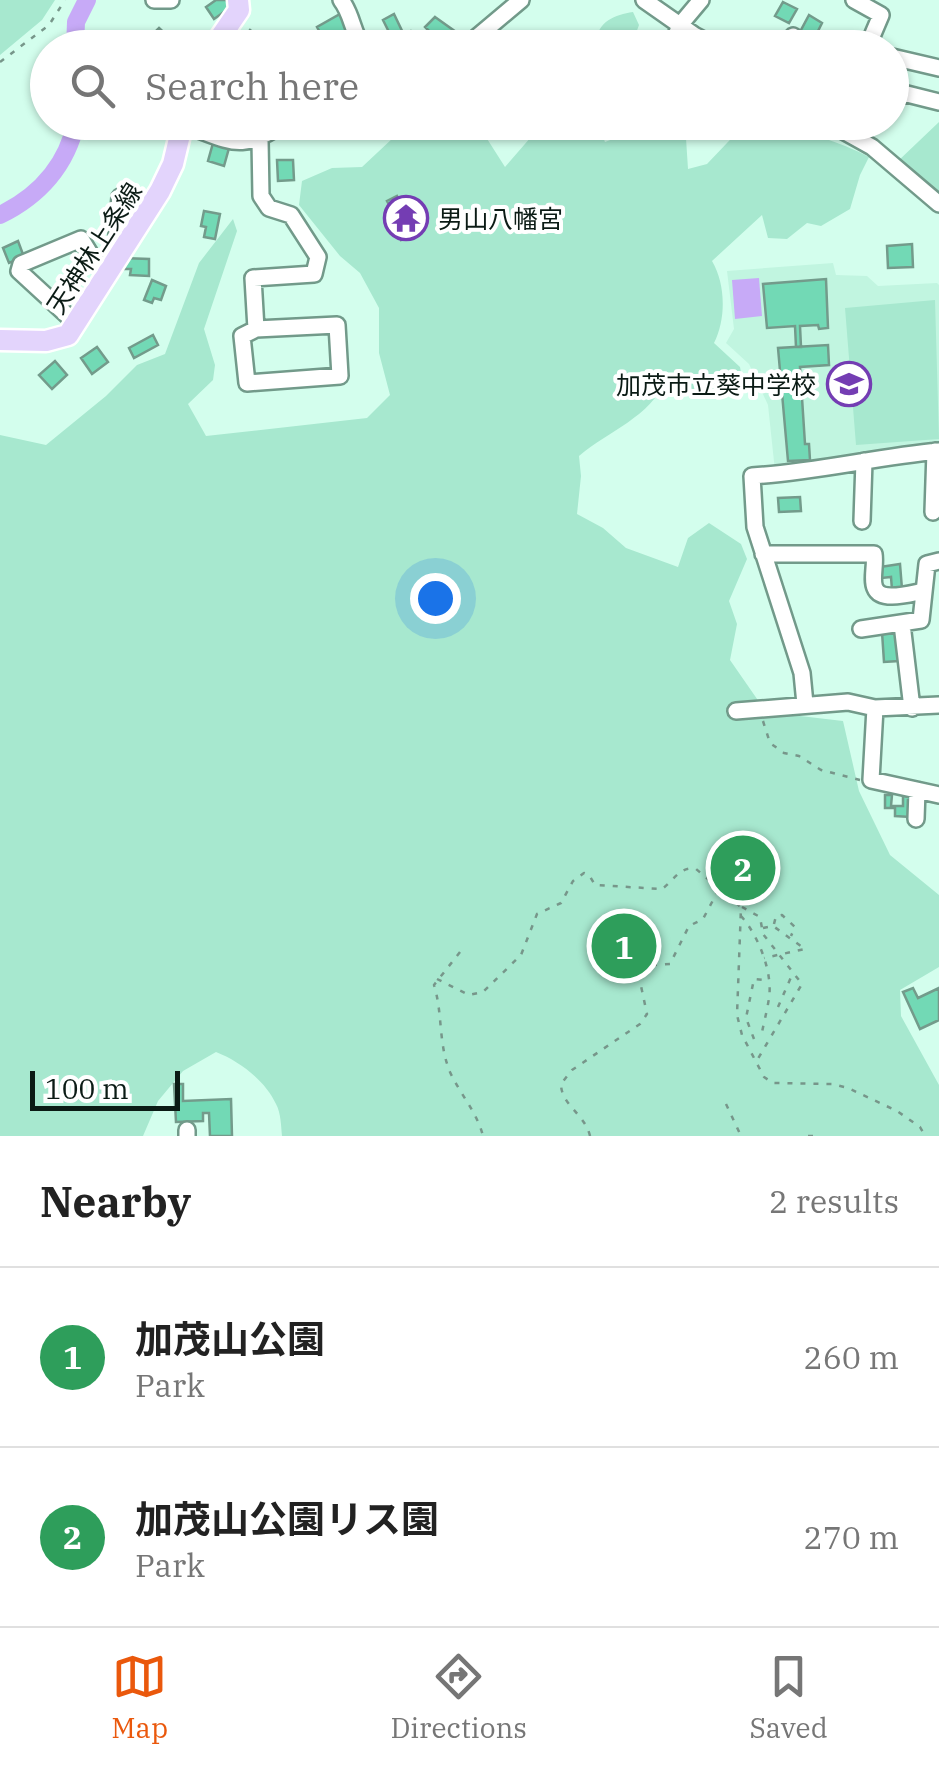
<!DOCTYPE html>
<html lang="en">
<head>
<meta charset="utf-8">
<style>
	body { margin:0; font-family:"IBM Plex Serif","Noto Sans JP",serif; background:#f6f6f6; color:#222 }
	.scale { position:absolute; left:30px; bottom:25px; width:150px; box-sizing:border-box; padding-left:10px; border:5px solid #0b1b15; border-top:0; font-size:28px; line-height:35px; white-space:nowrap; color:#0b1b15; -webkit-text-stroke:8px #fff; paint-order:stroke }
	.you { position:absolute; left:435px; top:598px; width:35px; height:35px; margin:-25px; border:8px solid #fff; border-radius:50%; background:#1a73e8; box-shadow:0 0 0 15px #1a73e833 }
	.badge { display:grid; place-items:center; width:65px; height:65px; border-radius:50%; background:#ea580c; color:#fff; font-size:32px; font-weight:700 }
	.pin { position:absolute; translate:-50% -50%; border:5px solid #fff; box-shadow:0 2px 10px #0006 }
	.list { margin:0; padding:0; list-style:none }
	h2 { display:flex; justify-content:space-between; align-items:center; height:130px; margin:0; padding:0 40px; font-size:42px }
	h2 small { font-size:32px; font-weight:400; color:#767676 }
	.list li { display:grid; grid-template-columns:65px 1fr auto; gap:30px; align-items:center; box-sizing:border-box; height:180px; padding:0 40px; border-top:2px solid #e0e0e0 }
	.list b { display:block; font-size:38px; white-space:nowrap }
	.list p { margin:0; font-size:32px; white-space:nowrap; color:#767676 }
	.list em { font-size:32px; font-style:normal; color:#767676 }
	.icon { flex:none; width:55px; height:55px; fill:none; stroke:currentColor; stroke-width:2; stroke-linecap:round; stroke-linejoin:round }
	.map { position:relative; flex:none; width:939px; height:1136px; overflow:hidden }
	.search { position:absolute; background:#fff; box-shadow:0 2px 8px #0004; left:30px; right:30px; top:30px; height:110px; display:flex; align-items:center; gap:25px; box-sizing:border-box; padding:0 35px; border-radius:55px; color:#767676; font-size:38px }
	.sheet { height:490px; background:#fff }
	nav { display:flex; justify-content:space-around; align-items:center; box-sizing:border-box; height:140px; border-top:2px solid #e0e0e0; background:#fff; font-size:28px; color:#767676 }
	nav a { display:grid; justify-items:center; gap:5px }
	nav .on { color:#ea580c }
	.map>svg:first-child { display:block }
	.built { fill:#c1f5e0 }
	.green { fill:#a7e8cf }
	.water { fill:#c7aaf7 }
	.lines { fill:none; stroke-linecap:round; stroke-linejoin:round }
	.river { stroke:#c7aaf7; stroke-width:18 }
	.building { fill:#72d9b5; stroke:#739b8b; stroke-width:2.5 }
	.minor-casing { stroke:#729a8a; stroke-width:20 }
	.major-casing { stroke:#fff; stroke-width:25 }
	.path { stroke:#77968a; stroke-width:2.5; stroke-dasharray:5 8; stroke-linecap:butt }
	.minor { stroke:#fff; stroke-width:15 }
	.major { stroke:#e3d4fc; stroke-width:20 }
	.labels { text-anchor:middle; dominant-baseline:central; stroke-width:8; stroke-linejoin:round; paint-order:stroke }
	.poi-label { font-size:25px; fill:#0b1b15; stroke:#fff; text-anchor:start }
	.street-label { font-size:25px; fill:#0b1b15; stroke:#fff }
</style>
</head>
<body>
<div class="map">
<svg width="939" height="1136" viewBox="0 0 939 1136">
	<rect width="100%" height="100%" fill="#d3feed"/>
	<!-- built -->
	<path class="built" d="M 833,263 L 836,275 L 867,276 L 878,286 L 937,283 L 939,285 L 939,446 L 775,471 L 768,405 L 749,364 L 726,343 L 734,329 L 727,271 Z"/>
	<!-- green -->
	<path class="green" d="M 0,0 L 55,0 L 42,20 L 0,55 Z
		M 633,12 L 639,25 L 631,47 L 598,47 C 593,24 613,15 633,12 Z
		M 544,122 L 604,123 L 601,132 L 605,142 L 618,137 L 632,123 L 685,123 L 688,169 L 707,164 L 746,123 C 781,123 838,140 869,157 L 860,175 L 850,209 L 821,226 L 807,223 L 787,239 L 768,238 L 762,215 L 712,261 C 726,285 726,319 714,343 L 740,367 L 743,384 C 711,398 698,392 667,379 C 649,418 610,430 579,456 L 581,476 L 577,514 L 603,528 L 626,548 L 678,567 L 688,538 L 709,523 L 741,544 L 747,559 L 729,601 L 737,624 L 730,660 L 766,712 L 843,721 L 859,791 L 890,855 L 939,895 L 939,967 L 900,990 L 901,1016 L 939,1085 L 939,1136 L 282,1136 C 281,1126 281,1113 276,1104 C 265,1080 239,1061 216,1052 L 183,1071 L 158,1101 L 143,1136 L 0,1136 L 0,435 L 46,445 L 106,396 L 137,365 L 165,354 L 199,263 L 233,219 L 237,231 L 204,329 L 215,365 L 213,380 L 188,404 L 206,436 L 367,418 L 390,395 L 379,353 L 379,308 L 360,273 L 340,256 L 299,205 L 302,181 L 332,168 L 362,167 L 409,123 L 440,129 L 444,123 L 477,123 L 505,167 Z
		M 939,122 L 939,197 L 897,162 Z
		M 935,300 L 939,439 L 856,445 L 845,308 Z"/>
	<!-- water -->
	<path class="water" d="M 759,278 L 762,316 L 735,319 L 732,280 Z"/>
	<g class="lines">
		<!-- river -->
		<path class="river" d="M 75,48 L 76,22 L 87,0
			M 0,215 C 39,196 67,165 76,122"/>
	</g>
	<!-- building -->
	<path class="building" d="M 216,0 L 226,0 L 231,7 L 214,19 L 206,7 Z
		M 783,2 L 797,9 L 789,23 L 775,16 Z
		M 340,14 L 349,30 L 326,43 L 317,27 Z
		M 394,14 L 404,35 L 393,40 L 383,20 Z
		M 809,15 L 822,23 L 815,37 L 801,30 Z
		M 435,17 L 456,32 L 443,45 L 425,27 Z
		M 159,28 L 178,46 L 177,48 L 150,48 L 156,41 L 151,36 Z
		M 250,30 L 269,45 L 267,48 L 237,47 Z
		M 213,143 L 229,148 L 224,166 L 208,161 Z
		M 277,160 L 293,160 L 294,180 L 278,181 Z
		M 397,196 L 408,216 L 414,212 L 423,228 L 401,240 L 391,222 L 397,219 L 387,201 Z
		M 204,211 L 220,214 L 215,239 L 204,237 L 206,227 L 201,226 Z
		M 18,241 L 24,257 L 9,263 L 3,248 Z
		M 912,244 L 913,267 L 888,268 L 887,246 Z
		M 122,258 L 149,259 L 149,276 L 130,275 L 131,269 L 122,269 Z
		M 826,279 L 828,328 L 819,329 L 818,325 L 800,326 L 801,347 L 796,347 L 795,326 L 767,328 L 763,284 Z
		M 152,280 L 166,286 L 161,300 L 154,298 L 152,303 L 144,300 Z
		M 153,335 L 158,345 L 134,358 L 129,348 Z
		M 828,345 L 829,365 L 800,367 L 805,444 L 809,444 L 810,460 L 788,461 L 778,348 Z
		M 97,347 L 108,362 L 92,374 L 81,358 Z
		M 55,361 L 67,375 L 52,389 L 39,375 Z
		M 800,497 L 801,511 L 779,512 L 778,498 Z
		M 900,564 L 902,589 L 892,590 L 891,577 L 882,578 L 880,567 Z
		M 897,630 L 899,661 L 884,662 L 882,632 Z
		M 903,794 L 911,794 L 910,817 L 895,816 L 895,808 L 885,808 L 885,795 L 892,795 L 891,806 L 903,806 Z
		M 913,988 L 918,998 L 939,988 L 939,1020 L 920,1029 L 903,992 Z
		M 174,1084 L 183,1084 L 183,1101 L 231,1099 L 232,1136 L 210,1136 L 209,1113 L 203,1113 L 203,1121 L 176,1122 Z"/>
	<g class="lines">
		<defs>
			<path id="minor" d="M 154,0 L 171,0
				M 341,0 C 353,15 352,34 364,48
				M 644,0 L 694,35 L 719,48
				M 854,0 L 881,15 L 867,48
				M 400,48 L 411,40 L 424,48
				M 464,48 L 521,0
				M 671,48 L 680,25 L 701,0
				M 785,48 L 793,36 L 809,48
				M 892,57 L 939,68
				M 892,97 L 907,94 L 939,102
				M 827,122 L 872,147 L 939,204
				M 182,124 C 232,141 239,154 286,122
				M 115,259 L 120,197
				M 79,321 L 69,317 L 19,271 L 21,264 L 81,239 L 97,265 L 107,273
				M 337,325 L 340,376 L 247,383 L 242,336 L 256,329 Z
				M 256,329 L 253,278 L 314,274 L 318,257 L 291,215 L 269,208 L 261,196 L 260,140
				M 933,512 L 935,451
				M 862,521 L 864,461
				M 763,554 L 874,554 C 876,564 871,580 875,588 C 881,603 912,593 924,591
				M 902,624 L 912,708
				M 861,629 L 921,620 L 927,564 L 939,561
				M 805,704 L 802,673 L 755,527 L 752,476 C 815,472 876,457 939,451
				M 875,708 L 871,780 L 939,795
				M 736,711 L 848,702 L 875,708 L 939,705
				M 916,819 L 917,790
				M 187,1130 L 187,1136"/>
			<path id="major" d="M 213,48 L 239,10 L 238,0
				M 0,340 L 46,341 L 68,335 L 160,191 L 173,164 L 183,122"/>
		</defs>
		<!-- minor casing -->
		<use href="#minor" class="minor-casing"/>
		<!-- major casing -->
		<use href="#major" class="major-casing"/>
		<!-- path -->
		<path class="path" d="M 0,62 L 49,25 L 65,0
			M 763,721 L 770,743 L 784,753 L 799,756 L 821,770 L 860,780
			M 742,907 L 760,917 L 763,934 L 802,984 L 756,1062
			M 741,916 C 758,935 773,972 769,998 C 767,1012 763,1025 761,1038
			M 774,924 L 776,916 L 782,915 L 795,927 L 791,936
			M 763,928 L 773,926 L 805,949 L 764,958
			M 460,952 L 434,985 C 443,1014 438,1043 450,1072 C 460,1094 477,1112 483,1136
			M 437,979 L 469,995 L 483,992 L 521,955 L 537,914 L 561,903 L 573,881 L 584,873 L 589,875 L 595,885 L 662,889 C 673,881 681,865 696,869 L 741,907 L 737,1015 L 742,1035 L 764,1077 L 773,1083 L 832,1084 L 848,1088 L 897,1111 L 920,1127 L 925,1136
			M 778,1007 L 792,975
			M 754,1039 L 746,1018 L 754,979 L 765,980
			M 726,1104 L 741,1136
			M 590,1136 C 585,1114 561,1105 561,1084 L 572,1070 L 640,1024 L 647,1014 L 638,972 L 640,966 L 670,964 L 689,926 L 703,919 L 719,889
			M 808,1136 L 817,1136"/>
		<!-- minor -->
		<use href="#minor" class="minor"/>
		<!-- major -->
		<use href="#major" class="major"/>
	</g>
	<!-- icons -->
	<defs>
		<symbol id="temple-ring" viewBox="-11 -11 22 22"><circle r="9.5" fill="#fff" stroke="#743db3" stroke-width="1.5"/><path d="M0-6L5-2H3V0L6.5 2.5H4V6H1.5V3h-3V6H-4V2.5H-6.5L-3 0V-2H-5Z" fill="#743db3"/></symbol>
		<symbol id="school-ring" viewBox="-11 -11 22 22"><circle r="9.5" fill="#fff" stroke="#743db3" stroke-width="1.5"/><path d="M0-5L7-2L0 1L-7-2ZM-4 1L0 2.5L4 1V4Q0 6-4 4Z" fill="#743db3"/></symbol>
	</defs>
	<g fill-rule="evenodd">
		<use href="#temple-ring" x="381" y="193" width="50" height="50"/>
		<use href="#school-ring" x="824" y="359" width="50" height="50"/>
	</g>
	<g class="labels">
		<!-- poi labels -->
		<g class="poi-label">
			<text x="438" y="218">男山八幡宮</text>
			<text x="816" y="384" text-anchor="end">加茂市立葵中学校</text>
		</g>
		<!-- street labels -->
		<g class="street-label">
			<text transform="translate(94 248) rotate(-57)">天神林上条線</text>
		</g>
	</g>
</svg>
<div class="scale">100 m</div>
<div class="you"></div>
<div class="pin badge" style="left:624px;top:946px;background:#2e9e5b">1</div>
<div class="pin badge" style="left:743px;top:868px;background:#2e9e5b">2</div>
<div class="search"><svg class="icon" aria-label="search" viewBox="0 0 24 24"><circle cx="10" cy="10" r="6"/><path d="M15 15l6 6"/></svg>Search here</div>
</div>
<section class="sheet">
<h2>Nearby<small>2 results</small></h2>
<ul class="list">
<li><span class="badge" style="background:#2e9e5b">1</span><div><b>加茂山公園</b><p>Park</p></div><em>260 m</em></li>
<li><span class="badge" style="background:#2e9e5b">2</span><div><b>加茂山公園リス園</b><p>Park</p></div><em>270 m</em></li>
</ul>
</section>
<nav>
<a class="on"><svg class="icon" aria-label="map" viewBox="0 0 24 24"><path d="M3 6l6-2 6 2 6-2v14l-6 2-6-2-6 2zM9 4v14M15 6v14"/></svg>Map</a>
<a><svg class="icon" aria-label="directions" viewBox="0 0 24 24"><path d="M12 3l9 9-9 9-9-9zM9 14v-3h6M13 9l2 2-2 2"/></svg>Directions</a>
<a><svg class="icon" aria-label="saved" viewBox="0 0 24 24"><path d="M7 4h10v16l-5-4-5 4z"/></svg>Saved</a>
</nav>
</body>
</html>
